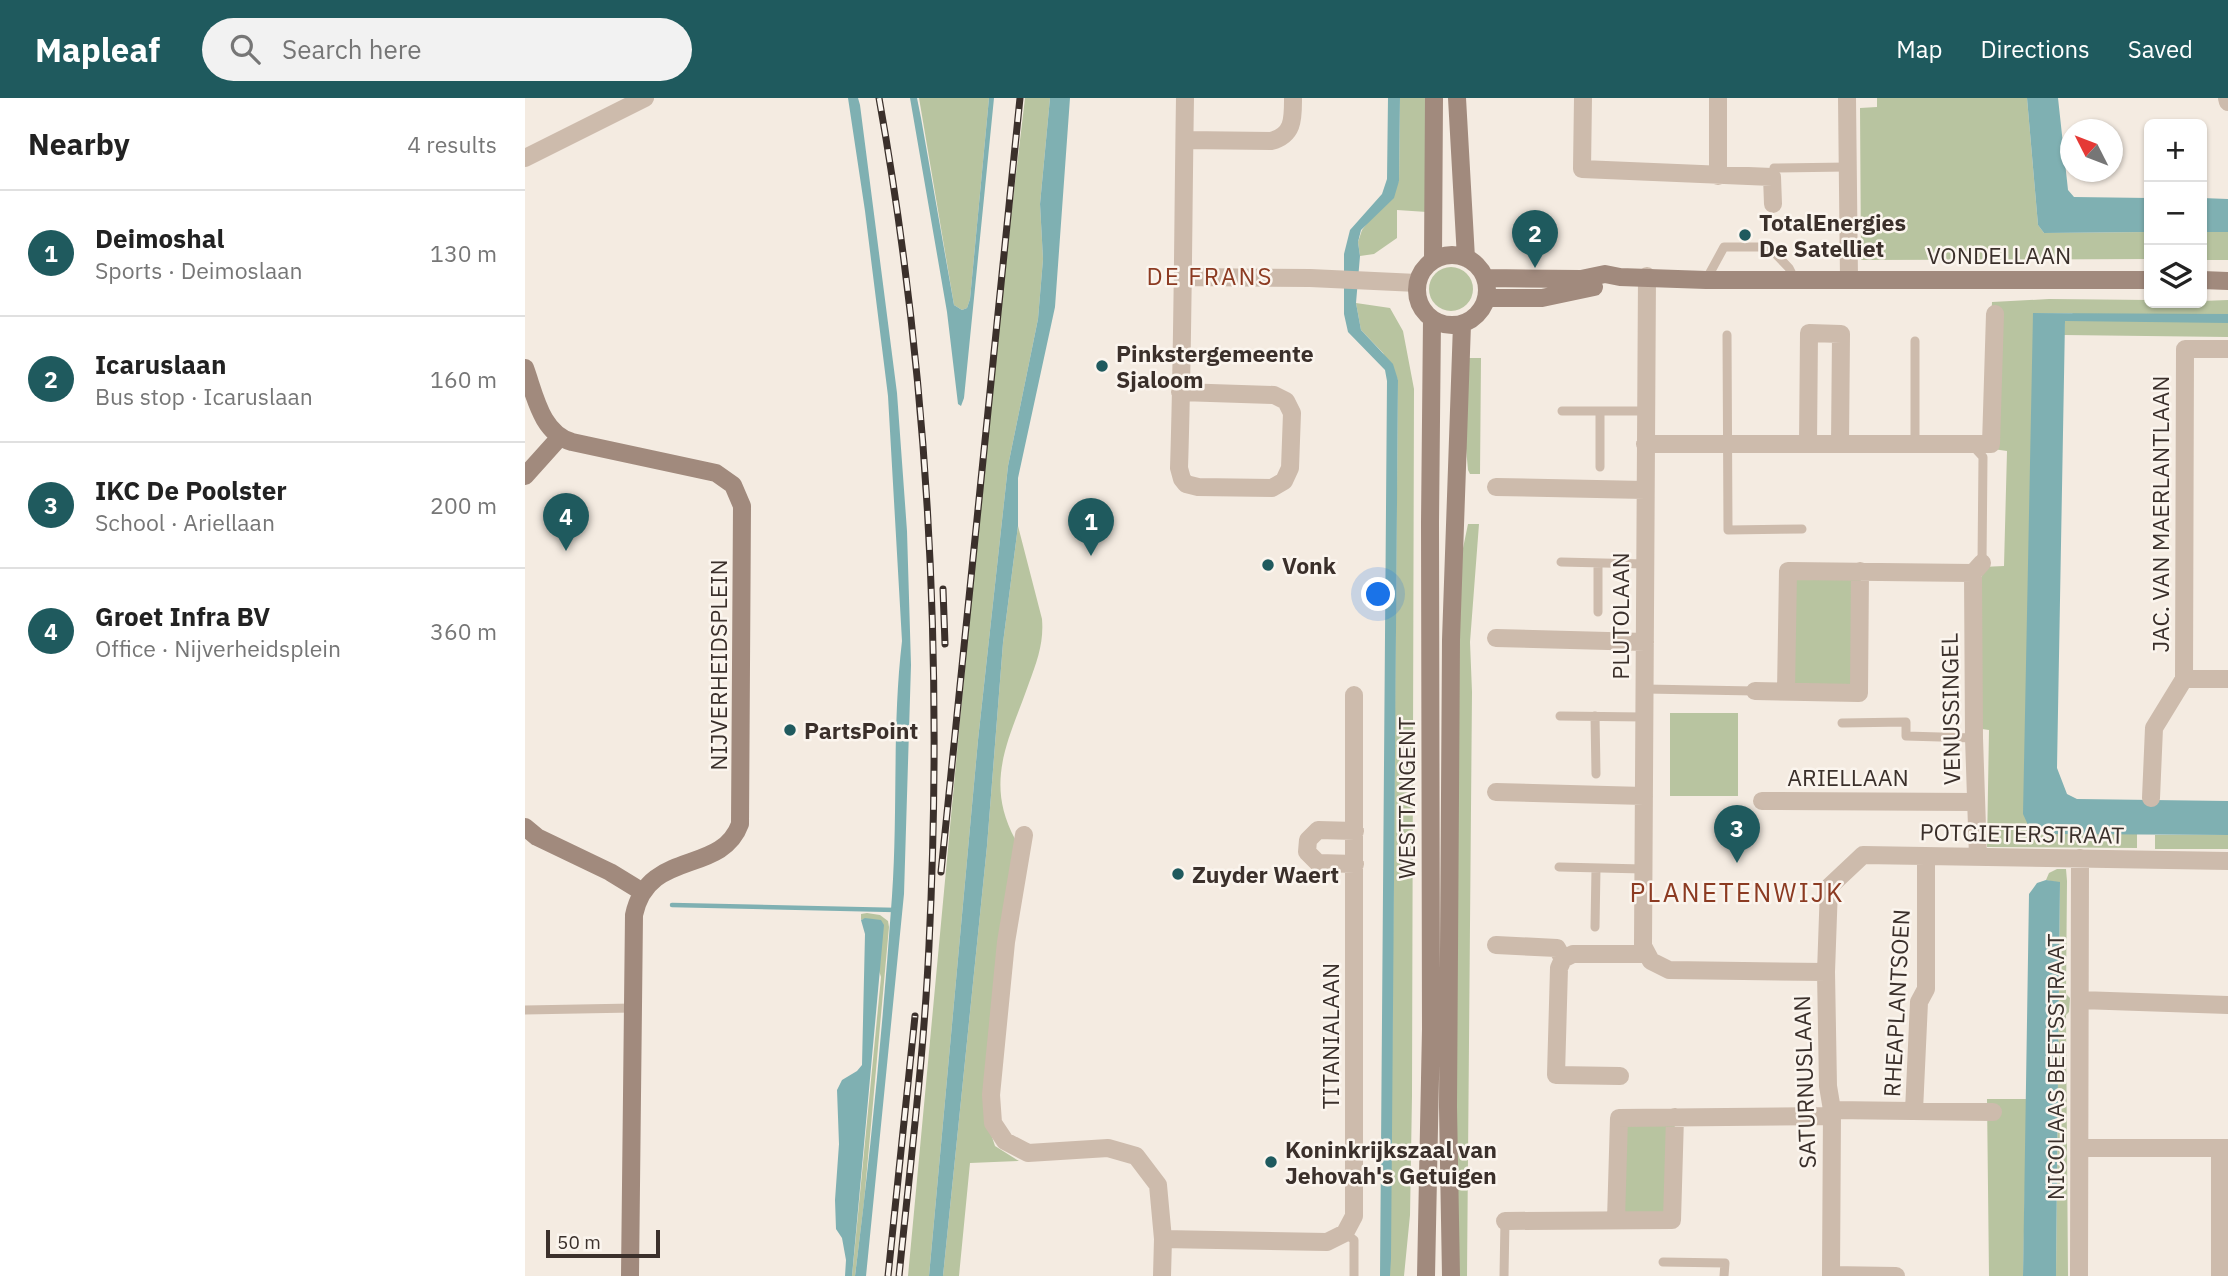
<!DOCTYPE html>
<html lang="en">
<head>
<meta charset="utf-8">
<style>
	body { margin:0; font-family:"IBM Plex Sans",sans-serif; background:#f2f2f2; color:#222 }
	.controls { position:absolute; right:21px; top:21px; display:grid; overflow:hidden; border-radius:10px; box-shadow:0 2px 5px #0004 }
	.controls button { width:63px; height:63px; display:grid; place-items:center; padding:0; border:0; border-bottom:2px solid #e0e0e0; background:#fff; color:#222; font:35px sans-serif }
	.compass { position:absolute; left:1535px; top:21px; width:63px; height:63px; border-radius:50%; background:#fff; box-shadow:0 2px 5px #0004; rotate:312deg }
	.scale { position:absolute; left:21px; bottom:18px; width:114px; box-sizing:border-box; padding-left:7px; border:4px solid #3b302b; border-top:0; font-size:19px; line-height:24px; white-space:nowrap; color:#3b302b; -webkit-text-stroke:5px #fbf5ee; paint-order:stroke }
	.you { position:absolute; left:854px; top:497px; width:24px; height:24px; margin:-18px; border:5px solid #fff; border-radius:50%; background:#1a73e8; box-shadow:0 0 0 10px #1a73e833 }
	.badge { display:grid; place-items:center; width:46px; height:46px; border-radius:50%; background:#1f5a5e; color:#fff; font-size:23px; font-weight:700 }
	.pin { position:absolute; translate:-50% -58px; filter:drop-shadow(0 2px 4px #0008) }
	.pin::after { content:''; position:absolute; top:37px; width:24px; height:21px; background:inherit; clip-path:polygon(0 0,100% 0,50% 100%) }
	.list { margin:0; padding:0; list-style:none }
	h2 { display:flex; justify-content:space-between; align-items:center; height:91px; margin:0; padding:0 28px; font-size:30px }
	h2 small { font-size:23px; font-weight:400; color:#767676 }
	.list li { display:grid; grid-template-columns:46px 1fr auto; gap:21px; align-items:center; box-sizing:border-box; height:126px; padding:0 28px; border-top:2px solid #e0e0e0 }
	.list b { display:block; font-size:26px; white-space:nowrap }
	.list p { margin:0; font-size:23px; white-space:nowrap; color:#767676 }
	.list em { font-size:23px; font-style:normal; color:#767676 }
	.icon { flex:none; width:38px; height:38px; fill:none; stroke:currentColor; stroke-width:2; stroke-linecap:round; stroke-linejoin:round }
	.map { position:relative; flex:none; width:1703px; height:1178px; overflow:hidden }
	header { display:flex; align-items:center; gap:42px; box-sizing:border-box; height:98px; padding:0 35px; background:#1f5a5e; color:#fff }
	header strong { font-size:33px }
	nav { display:flex; gap:38px; margin-inline-start:auto; font-size:24px }
	.search { width:490px; height:63px; background:#f2f2f2; display:flex; align-items:center; gap:18px; box-sizing:border-box; padding:0 24px; border-radius:38px; color:#767676; font-size:26px }
	main { display:flex }
	aside { flex:1; background:#fff }
	.map>svg:first-child { display:block }
	.green { fill:#b8c4a0 }
	.water { fill:#7fb0b2 }
	.lines { fill:none; stroke-linecap:round; stroke-linejoin:round }
	.stream { stroke:#7fb0b2; stroke-width:4.5 }
	.lane { stroke:#cdbbac; stroke-width:9 }
	.street { stroke:#cdbbac; stroke-width:18 }
	.secondary { stroke:#a18a7d; stroke-width:18 }
	.rail-casing { stroke:#3b302b; stroke-width:7 }
	.rail { stroke:#fbf5ee; stroke-width:4.5; stroke-dasharray:13; stroke-linecap:butt }
	.poi-dot { fill:#1f5a5e; stroke:#fbf5ee; stroke-width:2.5 }
	.labels { text-anchor:middle; dominant-baseline:central; stroke-width:5; stroke-linejoin:round; paint-order:stroke }
	.poi-label { font-size:23px; font-weight:bold; fill:#3b302b; stroke:#fbf5ee; text-anchor:start }
	.street-label { font-size:23px; fill:#3b302b; stroke:#fbf5ee }
	.neighbourhood-label { font-size:24px; letter-spacing:2px; fill:#8c3b22; stroke:#fbf5ee }
	.quarter-label { font-size:26px; letter-spacing:2px; fill:#8c3b22; stroke:#fbf5ee }
</style>
</head>
<body>
<header>
<strong>Mapleaf</strong>
<div class="search"><svg class="icon" aria-label="search" viewBox="0 0 24 24"><circle cx="10" cy="10" r="6"/><path d="M15 15l6 6"/></svg>Search here</div>
<nav><a>Map</a><a>Directions</a><a>Saved</a></nav>
</header>
<main>
<aside>
<h2>Nearby<small>4 results</small></h2>
<ul class="list">
<li><span class="badge">1</span><div><b>Deimoshal</b><p>Sports · Deimoslaan</p></div><em>130 m</em></li>
<li><span class="badge">2</span><div><b>Icaruslaan</b><p>Bus stop · Icaruslaan</p></div><em>160 m</em></li>
<li><span class="badge">3</span><div><b>IKC De Poolster</b><p>School · Ariellaan</p></div><em>200 m</em></li>
<li><span class="badge">4</span><div><b>Groet Infra BV</b><p>Office · Nijverheidsplein</p></div><em>360 m</em></li>
</ul>
</aside>
<div class="map">
<svg width="1703" height="1178" viewBox="0 0 1703 1178">
	<rect width="100%" height="100%" fill="#f4ebe1"/>
	<!-- green -->
	<path class="green" d="M 394,0 L 464,0 L 445,201 L 442,210 L 437,212 L 429,207 Z
		M 500,0 L 525,0 L 515,106 L 518,161 L 513,221 L 483,368 L 453,642 L 404,1178 L 383,1178 L 468,270 Z
		M 875,0 L 904,0 L 902,114 L 872,112 L 872,140 L 849,156 L 835,158 L 833,144 L 837,132 L 874,83 Z
		M 1352,0 L 1502,0 L 1513,127 L 1519,135 L 1624,134 L 1624,161 L 1336,162 L 1335,10 L 1352,9 Z
		M 1677,134 L 1703,134 L 1703,162 L 1677,162 Z
		M904 191a22 22 0 1 1 44 0a22 22 0 1 1-44 0Z
		M 1524,201 L 1624,202 L 1624,205 L 1703,202 L 1703,239 L 1539,237 L 1540,223 L 1548,215 L 1508,215 L 1531,736 L 1612,736 L 1612,750 L 1462,749 L 1464,632 L 1457,631 L 1457,469 L 1479,468 L 1482,353 L 1461,350 L 1467,204 Z
		M 831,205 L 865,210 L 878,233 L 889,291 L 887,998 L 885,1117 L 879,1178 L 865,1178 L 873,282 L 858,255 L 836,232 Z
		M 940,260 L 956,260 L 955,376 L 945,376 L 943,372 L 938,318 Z
		M 943,426 L 954,426 L 945,544 L 947,594 L 942,1178 L 929,1178 L 931,484 Z
		M 493,428 L 517,521 C 519,545 512,563 504,585 C 484,642 459,683 490,741 L 462,1024 L 470,1048 L 494,1063 L 445,1065 L 434,1178 L 418,1178 L 462,748 L 478,545 Z
		M 1264,472 L 1336,472 L 1334,595 L 1261,593 Z
		M 1145,615 L 1213,615 L 1213,698 L 1145,698 Z
		M 1630,737 L 1703,737 L 1703,751 L 1630,751 Z
		M 1532,771 L 1541,771 L 1542,783 L 1541,896 L 1545,900 L 1544,914 L 1541,917 L 1543,1178 L 1531,1178 L 1535,785 L 1521,782 L 1524,775 Z
		M 342,815 L 355,817 L 363,823 L 364,829 L 339,1104 L 330,1178 L 327,1178 L 356,879 L 338,821 L 336,822 L 336,816 Z
		M 1462,1001 L 1502,1001 L 1498,1178 L 1464,1178 Z
		M 1150,1019 L 1147,1122 L 1091,1122 L 1094,1020 Z"/>
	<!-- water -->
	<path class="water" d="M 323,0 L 333,0 L 335,7 L 372,295 L 382,433 L 386,567 L 379,796 L 341,1178 L 330,1178 C 346,1052 358,925 367,798 C 373,713 367,628 377,543 L 363,298 L 340,113 Z
		M 385,0 L 392,0 L 396,20 L 429,207 L 437,212 L 442,210 L 445,201 L 464,0 L 469,0 L 439,300 L 436,308 L 433,306 L 422,214 Z
		M 525,0 L 545,0 L 530,209 L 493,380 L 493,428 L 478,545 L 462,748 L 418,1178 L 404,1178 L 453,642 L 483,368 L 513,221 L 518,161 L 515,106 Z
		M 863,0 L 875,0 L 874,83 L 869,100 L 836,132 L 833,144 L 835,158 L 831,205 L 836,232 L 868,266 L 873,282 L 866,1161 L 865,1178 L 855,1178 L 862,283 L 860,272 L 823,234 L 819,216 L 819,156 L 825,132 L 857,96 L 862,81 Z
		M 1502,0 L 1533,0 L 1543,92 L 1549,99 L 1624,100 L 1624,134 L 1519,135 L 1513,127 Z
		M 1677,100 L 1703,101 L 1703,134 L 1677,134 Z
		M 1508,215 L 1703,216 L 1703,225 L 1540,223 L 1532,670 L 1542,696 L 1552,701 L 1703,703 L 1703,737 L 1531,736 L 1518,735 L 1503,727 L 1498,716 Z
		M 1521,782 L 1535,784 L 1531,1178 L 1498,1178 L 1504,796 L 1512,785 Z
		M 340,820 L 356,822 L 359,827 L 327,1178 L 320,1178 L 321,1162 L 317,1140 L 311,1131 L 310,1102 L 314,1046 L 312,992 L 317,982 L 332,973 L 337,967 L 340,836 L 336,822 Z"/>
	<g class="lines">
		<!-- stream -->
		<path class="stream" d="M 147,807 L 371,812"/>
		<!-- lane -->
		<path class="lane" d="M 1249,70 L 1322,69
			M 1181,182 L 1199,149 L 1244,149 L 1264,170 L 1270,182
			M 1202,237 L 1203,432 L 1277,431
			M 1037,313 L 1121,313
			M 1390,346 L 1390,243
			M 1448,348 L 1458,359 L 1457,465
			M 1075,369 L 1075,313
			M 1036,464 L 1120,466
			M 1073,514 L 1073,465
			M 1120,591 L 1230,593
			M 1035,618 L 1119,619
			M 1070,618 L 1071,676
			M 1317,625 L 1381,624 L 1381,638 L 1449,640
			M 1034,769 L 1118,771
			M 1070,829 L 1071,770
			M 0,912 L 108,910
			M 820,1135 L 829,1142 L 829,1178
			M 1138,1164 L 1200,1165 L 1199,1178
			M 979,1178 L 980,1123"/>
		<!-- street -->
		<path class="street" d="M 1058,0 L 1057,71 L 1247,79 L 1248,106
			M 1193,0 L 1193,78
			M 1322,0 L 1324,181
			M 1702,0 L 1703,4
			M 660,42 L 746,43 C 769,37 768,20 768,0
			M 0,60 L 120,0
			M 1122,178 L 1118,848 L 1126,863 L 1144,872 L 1301,874
			M 658,179 L 785,180 L 892,185
			M 1703,251 L 1660,251 L 1659,581 L 1703,581
			M 655,294 L 749,297 L 761,303 L 767,315 L 765,370 L 759,383 L 747,390 L 673,389 L 661,386 L 657,381 L 654,370 C 658,246 658,123 660,0
			M 1120,346 L 1466,346 L 1470,216
			M 1283,346 L 1284,235 L 1316,236 L 1315,346
			M 971,389 L 1120,392
			M 971,540 L 1120,544
			M 1230,593 L 1334,595 L 1335,473
			M 1261,593 L 1263,473 L 1448,475
			M 971,694 L 1119,698
			M 1626,700 L 1629,630 L 1659,581
			M 1237,703 L 1451,704
			M 830,733 L 793,732 L 783,742 L 782,754 L 793,765 L 830,766
			M 499,737 L 481,844 L 466,997 L 468,1025 L 480,1043 L 503,1055 L 583,1050 L 611,1058 L 633,1087 L 638,1141 L 637,1178
			M 1453,759 L 1449,640 L 1448,475 L 1457,465
			M 971,847 L 1032,850 L 1038,861
			M 1038,861 L 1034,870 L 1031,977 L 1095,978
			M 1038,861 L 1048,856 L 1121,856
			M 1555,902 L 1703,907
			M 1307,1012 L 1468,1014
			M 1389,1013 L 1394,904 L 1401,891 L 1401,758
			M 1555,1050 L 1703,1050
			M 1695,1050 L 1695,1178
			M 1091,1122 L 1094,1020 L 1307,1018
			M 980,1123 L 1147,1122 L 1150,1019
			M 638,1141 L 802,1144 L 820,1135 L 829,1118 L 829,597
			M 1306,1177 L 1371,1178
			M 1306,1178 L 1307,1012 L 1303,988 L 1301,874 L 1304,789 L 1338,757 L 1703,763
			M 1554,1178 L 1555,760"/>
		<!-- secondary -->
		<path class="secondary" d="M 932,0 L 941,160
			M892 192a35 35 0 1 1 70 0a35 35 0 1 1-70 0Z
			M 908,162 L 909,0
			M 960,180 L 1056,181 L 1080,176 L 1095,179 L 1181,182 L 1624,182
			M 1677,182 L 1703,183
			M 961,200 L 1017,200 L 1069,189
			M 0,270 C 10,297 16,335 47,344 L 191,375 L 208,387 L 217,408 L 215,726 C 196,778 123,750 109,817 L 105,1178
			M 0,378 L 35,339
			M 0,729 L 12,739 L 85,774 L 116,793
			M 901,1178 L 906,931 L 905,425 L 907,221
			M 926,1178 L 923,1009 L 926,542 L 937,226"/>
		<defs>
			<path id="rail" d="M 354,0 C 404,280 418,563 404,847 C 399,957 385,1068 374,1178
				M 418,491 L 420,546
				M 416,774 L 495,0
				M 363,1178 L 390,918"/>
		</defs>
		<!-- rail casing -->
		<use href="#rail" class="rail-casing"/>
		<!-- rail -->
		<use href="#rail" class="rail"/>
	</g>
	<!-- markers -->
	<g class="poi-dot">
		<circle cx="1220" cy="137" r="7"/>
		<circle cx="577" cy="268" r="7"/>
		<circle cx="743" cy="467" r="7"/>
		<circle cx="265" cy="632" r="7"/>
		<circle cx="653" cy="776" r="7"/>
		<circle cx="746" cy="1064" r="7"/>
	</g>
	<g class="labels">
		<!-- poi labels -->
		<g class="poi-label">
			<text x="1234" y="124">TotalEnergies<tspan x="1234" dy="26">De Satelliet</tspan></text>
			<text x="591" y="255">Pinkstergemeente<tspan x="591" dy="26">Sjaloom</tspan></text>
			<text x="757" y="467">Vonk</text>
			<text x="279" y="632">PartsPoint</text>
			<text x="667" y="776">Zuyder Waert</text>
			<text x="760" y="1051">Koninkrijkszaal van<tspan x="760" dy="26">Jehovah's Getuigen</tspan></text>
		</g>
		<!-- street labels -->
		<g class="street-label">
			<text x="1474" y="157">VONDELLAAN</text>
			<text transform="translate(1635 416) rotate(-90)">JAC. VAN MAERLANTLAAN</text>
			<text transform="translate(1095 518) rotate(-90)">PLUTOLAAN</text>
			<text transform="translate(193 567) rotate(-90)">NIJVERHEIDSPLEIN</text>
			<text transform="translate(1425 611) rotate(-91)">VENUSSINGEL</text>
			<text x="1323" y="679">ARIELLAAN</text>
			<text transform="translate(881 700) rotate(-90)">WESTTANGENT</text>
			<text transform="translate(1497 735) rotate(1)">POTGIETERSTRAAT</text>
			<text transform="translate(1371 905) rotate(-87)">RHEAPLANTSOEN</text>
			<text transform="translate(805 938) rotate(-90)">TITANIALAAN</text>
			<text transform="translate(1530 969) rotate(-90)">NICOLAAS BEETSSTRAAT</text>
			<text transform="translate(1279 984) rotate(-92)">SATURNUSLAAN</text>
		</g>
		<!-- neighbourhood labels -->
		<g class="neighbourhood-label">
			<text x="685" y="178">DE FRANS</text>
		</g>
		<!-- quarter labels -->
		<g class="quarter-label">
			<text x="1212" y="794">PLANETENWIJK</text>
		</g>
	</g>
</svg>
<div class="controls">
<button>+</button>
<button>−</button>
<button><svg class="icon" aria-label="layers" viewBox="0 0 24 24"><path d="M12 4l9 5-9 5-9-5zM3 14l9 5 9-5"/></svg></button>
</div>
<svg class="compass" viewBox="-18 -18 36 36"><path d="M0-13l5 13h-10z" fill="#e53935"/><path d="M0 13l5-13h-10z" fill="#767676"/></svg>
<div class="scale">50 m</div>
<div class="you"></div>
<div class="pin badge" style="left:566px;top:458px">1</div>
<div class="pin badge" style="left:1010px;top:170px">2</div>
<div class="pin badge" style="left:1212px;top:765px">3</div>
<div class="pin badge" style="left:41px;top:453px">4</div>
</div>
</main>
</body>
</html>
